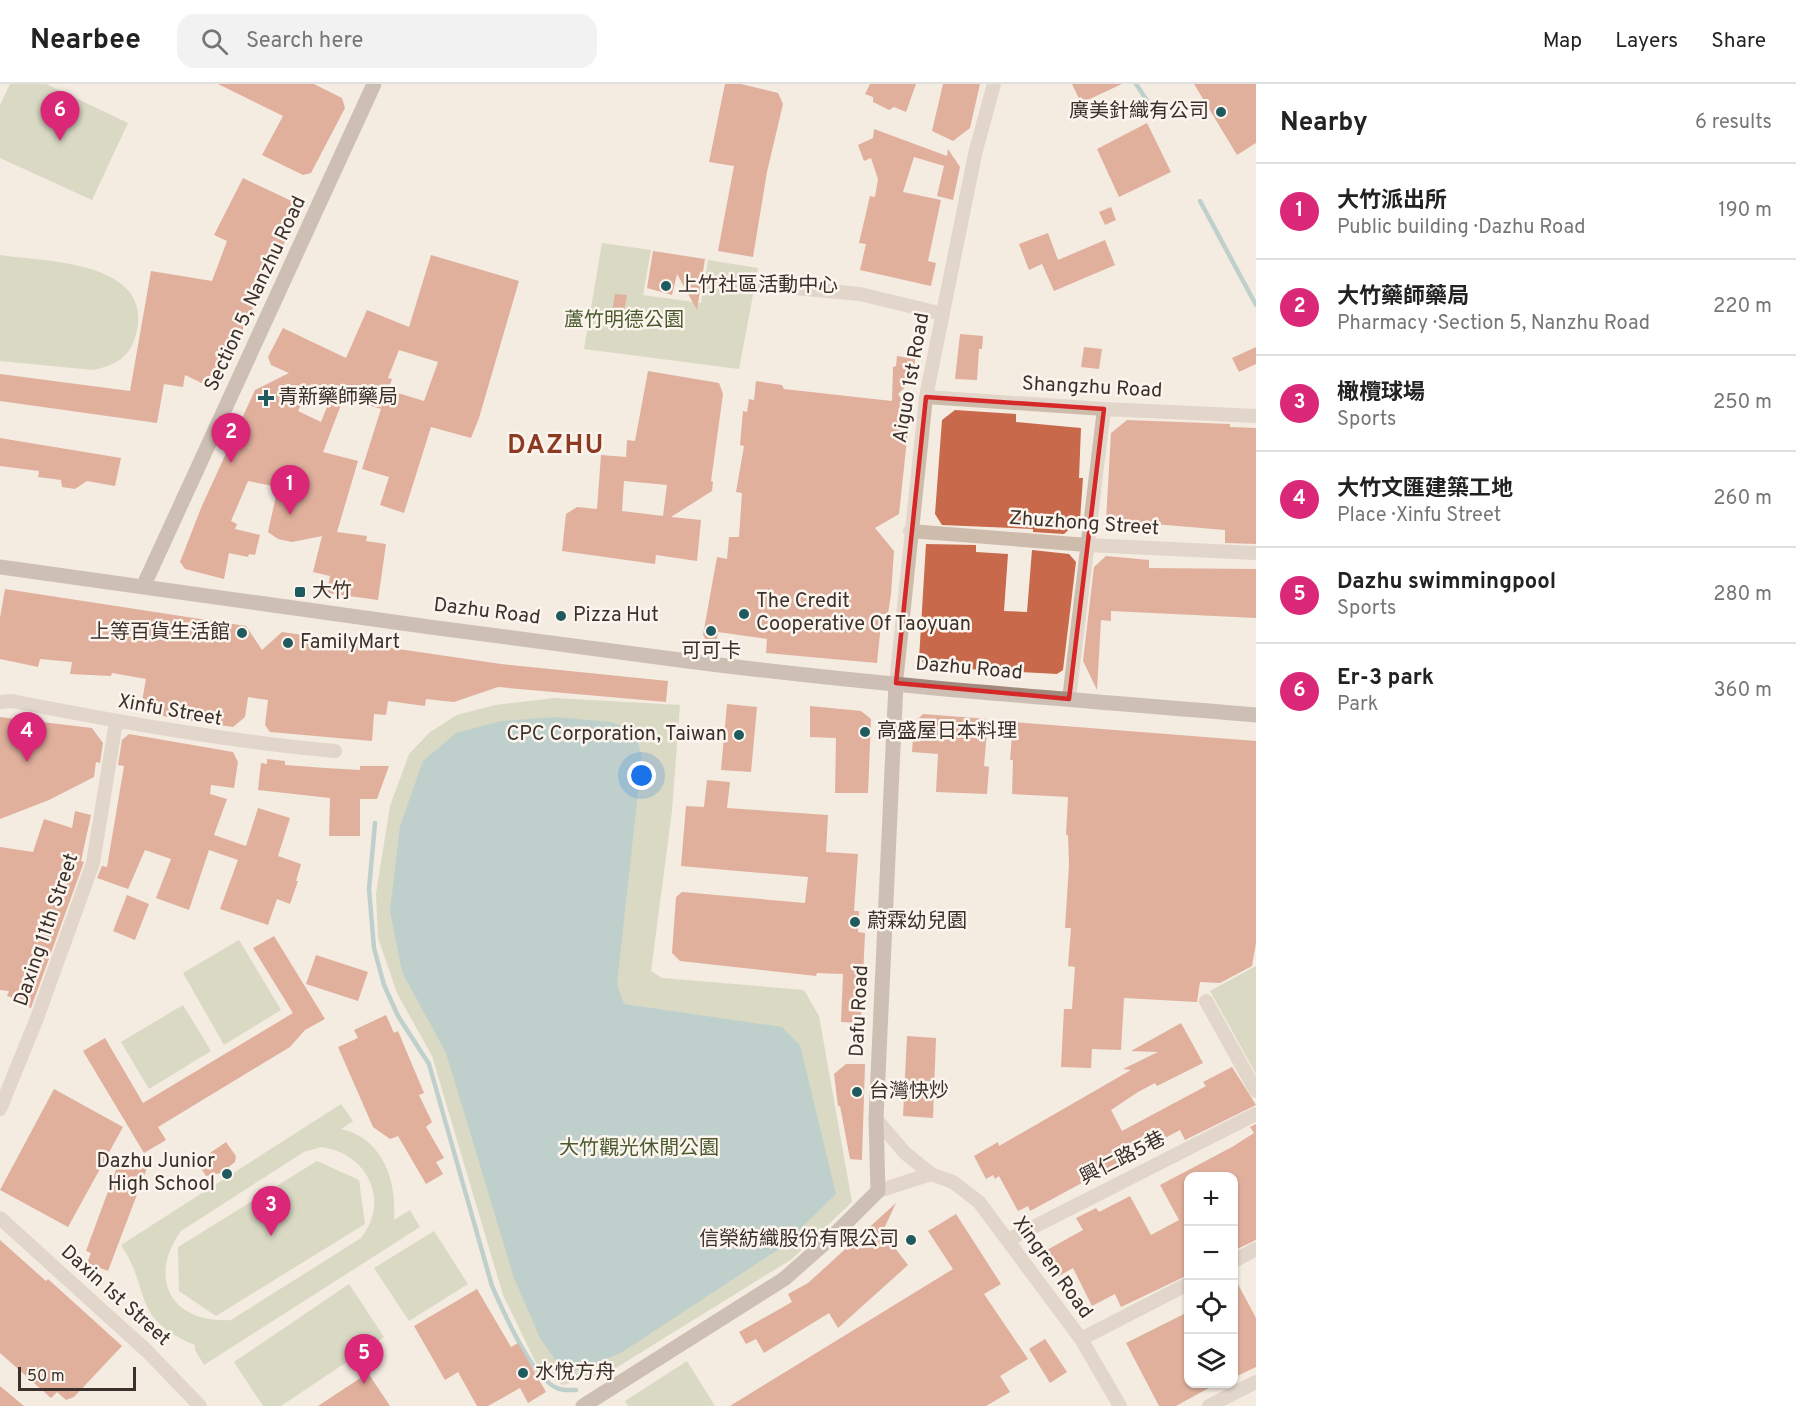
<!DOCTYPE html>
<html lang="en">
<head>
<meta charset="utf-8">
<style>
	body { margin:0; font-family:Overpass,"Noto Sans TC",sans-serif; background:#f2f2f2; color:#222 }
	.controls { position:absolute; right:18px; bottom:18px; display:grid; overflow:hidden; border-radius:12px; box-shadow:0 2px 4px #0004 }
	.controls button { width:54px; height:54px; display:grid; place-items:center; padding:0; border:0; border-bottom:2px solid #e0e0e0; background:#fff; color:#222; font:30px sans-serif }
	.scale { position:absolute; left:18px; bottom:15px; width:118px; box-sizing:border-box; padding-left:6px; border:3px solid #3b302b; border-top:0; font-size:16px; line-height:21px; white-space:nowrap; color:#3b302b; -webkit-text-stroke:4px #fbf5ee; paint-order:stroke }
	.you { position:absolute; left:642px; top:692px; width:21px; height:21px; margin:-15px; border:4px solid #fff; border-radius:50%; background:#1a73e8; box-shadow:0 0 0 9px #1a73e833 }
	.badge { display:grid; place-items:center; width:39px; height:39px; border-radius:50%; background:#db2777; color:#fff; font-size:20px; font-weight:700 }
	.pin { position:absolute; translate:-50% -50px; filter:drop-shadow(0 2px 3px #0008) }
	.pin::after { content:''; position:absolute; top:32px; width:21px; height:18px; background:inherit; clip-path:polygon(0 0,100% 0,50% 100%) }
	.list { margin:0; padding:0; list-style:none }
	h2 { display:flex; justify-content:space-between; align-items:center; height:78px; margin:0; padding:0 24px; font-size:26px }
	h2 small { font-size:20px; font-weight:400; color:#767676 }
	.list li { display:grid; grid-template-columns:39px 1fr auto; gap:18px; align-items:center; box-sizing:border-box; height:96px; padding:0 24px; border-top:2px solid #e0e0e0 }
	.list b { display:block; font-size:22px; white-space:nowrap }
	.list p { margin:0; font-size:20px; white-space:nowrap; color:#767676 }
	.list em { font-size:20px; font-style:normal; color:#767676 }
	.icon { flex:none; width:33px; height:33px; fill:none; stroke:currentColor; stroke-width:2; stroke-linecap:round; stroke-linejoin:round }
	.map { position:relative; flex:none; width:1256px; height:1322px; overflow:hidden }
	header { display:flex; align-items:center; gap:36px; box-sizing:border-box; height:84px; padding:0 30px; background:#fff; border-bottom:2px solid #e0e0e0 }
	header strong { font-size:28px }
	nav { display:flex; gap:33px; margin-inline-start:auto; font-size:21px }
	.search { width:420px; height:54px; background:#f2f2f2; display:flex; align-items:center; gap:15px; box-sizing:border-box; padding:0 21px; border-radius:18px; color:#767676; font-size:22px }
	main { display:flex }
	aside { flex:1; background:#fff }
	.map>svg:first-child { display:block }
	.green { fill:#b8c4a0; fill-rule:evenodd }
	.water { fill:#7fb0b2 }
	.lines { fill:none; stroke-linecap:round; stroke-linejoin:round }
	.stream { stroke:#7fb0b2; stroke-width:4.5 }
	.building { fill:#c8694b; fill-rule:evenodd }
	.street { stroke:#cdbbac; stroke-width:14 }
	.secondary { stroke:#a18a7d; stroke-width:15 }
	.marked { fill:none; stroke:#d62828; stroke-width:4.5; stroke-linejoin:round }
	.poi-dot { fill:#1f5a5e; stroke:#fbf5ee; stroke-width:2 }
	.labels { text-anchor:middle; dominant-baseline:central; stroke-width:5; stroke-linejoin:round; paint-order:stroke }
	.poi-label { font-size:20px; fill:#3b302b; stroke:#fbf5ee; text-anchor:start }
	.street-label { font-size:20px; fill:#3b302b; stroke:#fbf5ee }
	.park-label { font-size:20px; fill:#4a5a2e; stroke:#fbf5ee }
	.district-label { font-size:26px; font-weight:bold; letter-spacing:1.5px; fill:#8c3b22; stroke:#fbf5ee }
</style>
</head>
<body>
<header>
<strong>Nearbee</strong>
<div class="search"><svg class="icon" aria-label="search" viewBox="0 0 24 24"><circle cx="10" cy="10" r="6"/><path d="M15 15l6 6"/></svg>Search here</div>
<nav><a>Map</a><a>Layers</a><a>Share</a></nav>
</header>
<main>
<div class="map">
<svg width="1256" height="1322" viewBox="0 0 1256 1322">
	<rect width="100%" height="100%" fill="#f4ebe1"/>
	<!-- green -->
	<path class="green" d="M 10,0 L 46,0 L 128,39 L 92,116 L 0,74 L 0,21 Z
		M 602,159 L 651,166 L 643,211 L 701,219 L 708,176 L 758,184 L 739,285 L 584,265 Z
		M 0,171 C 48,178 159,177 135,254 C 128,275 113,282 93,286 L 0,277 Z
		M 555,614 L 680,621 L 672,727 L 651,887 L 662,894 L 804,906 L 819,932 L 852,1118 L 792,1175 L 611,1287 L 563,1301 L 548,1293 L 535,1277 L 503,1211 L 432,972 L 397,909 L 378,854 L 376,810 L 390,722 L 409,670 L 430,648 L 457,631 L 495,621 Z
		M 239,856 L 281,926 L 224,961 L 183,889 Z
		M 1256,882 L 1256,990 L 1210,907 Z
		M 183,921 L 211,967 L 149,1005 L 121,958 Z
		M 341,1020 L 353,1037 L 341,1045 C 383,1054 397,1097 394,1136 L 410,1126 L 420,1143 L 204,1281 L 195,1266 L 195,1261 C 130,1234 152,1207 121,1161 ZM 321,1063 C 367,1069 391,1116 361,1154 L 231,1236 C 173,1240 146,1196 181,1147 L 304,1068 Z
		M 317,1077 L 359,1096 L 365,1140 L 216,1232 L 179,1207 L 178,1163 Z
		M 434,1147 L 468,1200 L 409,1237 L 374,1184 Z
		M 349,1200 L 384,1253 L 281,1322 L 263,1322 L 234,1278 Z
		M 687,1277 L 715,1322 L 628,1322 L 625,1317 Z"/>
	<!-- water -->
	<path class="water" d="M 557,633 L 611,638 L 634,647 L 642,672 L 617,900 L 624,920 L 782,943 L 800,961 L 836,1110 L 782,1163 L 621,1269 L 572,1288 L 556,1277 L 540,1254 L 514,1194 L 446,969 L 402,888 L 390,827 L 400,742 L 423,677 L 456,649 L 501,637 Z"/>
	<g class="lines">
		<!-- stream -->
		<path class="stream" d="M 1136,0 L 1148,18
			M 1200,117 L 1256,221
			M 375,739 L 369,805 L 374,864 L 384,901 L 398,932 L 429,980 L 492,1202 C 503,1227 532,1294 557,1304 C 562,1307 570,1306 576,1306"/>
	</g>
	<!-- building -->
	<path class="building" d="M 218,0 L 314,0 L 342,14 L 345,24 L 311,89 L 303,91 L 262,71 L 283,32 Z
		M 725,0 L 741,0 L 778,9 L 783,20 L 767,88 L 753,173 L 718,167 L 734,82 L 709,78 Z
		M 870,0 L 916,0 L 906,28 L 894,23 L 889,26 L 873,18 L 873,13 L 865,10 Z
		M 943,0 L 980,0 L 970,44 L 953,57 L 932,47 Z
		M 1072,0 L 1122,0 L 1081,19 Z
		M 1194,0 L 1256,0 L 1256,59 L 1237,71 Z
		M 1147,39 L 1171,88 L 1119,113 L 1097,65 Z
		M 874,45 L 947,72 L 948,65 L 960,83 L 953,116 L 937,112 L 944,82 L 914,73 L 903,108 L 941,116 L 928,177 L 936,179 L 931,202 L 860,186 L 866,160 L 859,159 L 870,112 L 875,113 L 878,95 L 871,74 L 864,77 L 858,61 L 873,54 Z
		M 243,94 L 302,122 L 214,305 L 185,291 L 183,303 L 164,300 L 157,339 L 0,317 L 0,290 L 130,307 L 151,187 L 212,197 L 227,157 L 214,151 Z
		M 1111,123 L 1116,136 L 1105,141 L 1099,128 Z
		M 1048,149 L 1058,176 L 1105,156 L 1115,181 L 1054,207 L 1042,180 L 1029,186 L 1019,160 Z
		M 653,167 L 705,175 L 697,226 L 677,190 L 672,211 L 647,204 Z
		M 431,171 L 519,197 L 479,334 L 471,354 L 431,343 L 404,429 L 380,421 L 389,393 L 362,385 L 381,325 L 344,313 L 323,368 L 358,377 L 337,448 L 367,452 L 366,457 L 386,460 L 378,516 L 327,509 L 330,492 L 313,488 L 322,452 L 292,458 L 278,455 L 268,448 L 278,403 L 248,397 L 231,437 L 237,440 L 235,445 L 260,451 L 255,471 L 249,470 L 248,473 L 229,469 L 224,495 L 185,485 L 180,478 L 201,424 L 255,306 L 289,289 L 271,281 L 268,273 L 283,244 L 346,274 L 367,226 L 409,243 ZM 399,266 L 438,278 L 424,317 L 388,306 L 392,295 L 388,294 ZM 311,300 L 332,310 L 321,338 L 298,327 Z
		M 615,210 L 627,211 L 623,234 L 611,232 Z
		M 960,250 L 983,252 L 982,265 L 979,265 L 977,296 L 955,295 Z
		M 1084,263 L 1102,265 L 1099,285 L 1081,283 Z
		M 1256,263 L 1256,280 L 1239,288 L 1232,274 Z
		M 897,272 L 915,275 L 914,295 L 898,310 L 910,327 L 899,430 L 875,444 L 894,467 L 891,510 L 888,530 L 882,530 L 877,579 L 766,569 L 767,555 L 718,548 L 716,560 L 707,558 L 703,551 L 717,473 L 727,475 L 729,453 L 739,453 L 742,409 L 736,408 L 744,362 L 740,361 L 743,327 L 747,328 L 749,315 L 754,316 L 756,297 L 782,301 L 784,305 L 892,317 L 893,283 L 896,282 Z
		M 648,287 L 719,299 L 723,310 L 711,397 L 713,398 L 712,407 L 671,433 L 701,436 L 697,477 L 656,471 L 655,480 L 562,467 L 566,430 L 577,423 L 597,425 L 601,371 L 626,373 L 627,356 L 635,357 ZM 624,397 L 667,401 L 663,432 L 622,427 Z
		M 955,326 L 1016,330 L 1016,338 L 1081,344 L 1079,394 L 1083,394 L 1080,435 L 1064,450 L 1033,448 L 1033,445 L 942,441 L 935,430 L 942,336 Z
		M 1127,336 L 1230,340 L 1230,343 L 1256,344 L 1256,460 L 1225,459 L 1225,446 L 1106,436 L 1111,349 Z
		M 0,354 L 121,374 L 115,402 L 87,397 L 75,405 L 62,403 L 61,396 L 38,393 L 39,387 L 0,382 Z
		M 926,460 L 976,461 L 976,468 L 1008,470 L 1004,527 L 1027,528 L 1032,466 L 1069,470 L 1076,478 L 1063,586 L 1057,590 L 929,583 L 919,575 Z
		M 1106,472 L 1149,476 L 1149,484 L 1256,485 L 1256,534 L 1111,527 L 1111,537 L 1101,536 L 1097,606 L 1083,577 L 1094,483 Z
		M 5,505 L 246,542 L 262,566 L 282,548 L 501,580 L 668,597 L 666,618 L 498,603 L 454,618 L 426,615 L 425,622 L 388,617 L 386,631 L 374,630 L 372,657 L 270,648 L 265,641 L 268,616 L 248,613 L 245,633 L 233,643 L 186,636 L 140,628 L 146,595 L 112,589 L 111,592 L 70,590 L 72,578 L 40,575 L 38,583 L 0,575 L 0,534 Z
		M 727,620 L 757,623 L 751,688 L 721,686 Z
		M 810,622 L 861,627 L 871,635 L 868,709 L 835,709 L 836,654 L 810,653 Z
		M 923,630 L 988,635 L 984,682 L 989,683 L 987,710 L 936,708 L 938,670 L 912,668 L 914,639 Z
		M 0,633 L 92,644 L 103,659 L 100,679 L 96,678 L 94,693 L 49,716 L 0,735 Z
		M 1013,638 L 1256,657 L 1256,859 L 1252,882 L 1220,899 L 1200,898 L 1197,918 L 1124,914 L 1121,966 L 1092,965 L 1091,984 L 1061,983 L 1064,925 L 1072,925 L 1075,883 L 1068,882 L 1071,844 L 1065,844 L 1069,781 L 1068,751 L 1066,751 L 1068,713 L 1012,710 L 1013,676 L 1010,676 Z
		M 129,650 L 233,668 L 238,678 L 234,704 L 211,701 L 210,710 L 227,715 L 214,751 L 246,762 L 258,724 L 290,734 L 278,772 L 301,780 L 296,797 L 298,797 L 290,820 L 277,815 L 268,841 L 220,825 L 238,776 L 209,766 L 189,826 L 156,814 L 171,775 L 145,766 L 128,805 L 97,794 L 102,782 L 107,783 L 124,682 L 118,681 L 122,656 Z
		M 267,675 L 285,677 L 285,681 L 325,684 L 360,686 L 360,682 L 389,682 L 377,715 L 360,715 L 360,752 L 329,752 L 330,714 L 258,706 L 261,679 L 267,680 Z
		M 707,696 L 730,698 L 727,724 L 828,731 L 826,768 L 858,770 L 854,827 L 859,827 L 858,848 L 865,849 L 861,939 L 841,938 L 843,890 L 817,889 L 816,892 L 680,877 L 672,869 L 676,813 L 682,808 L 805,819 L 808,793 L 681,782 L 686,722 L 704,723 Z
		M 75,727 L 91,731 L 81,777 L 84,778 L 31,924 L 16,919 L 17,915 L 7,912 L 9,907 L 0,906 L 0,763 L 33,768 L 44,735 L 72,744 Z
		M 127,811 L 149,820 L 135,856 L 113,847 Z
		M 274,852 L 325,935 L 305,946 L 290,963 L 158,1043 L 166,1056 L 144,1069 L 83,967 L 105,954 L 143,1019 L 293,929 L 253,864 Z
		M 316,871 L 368,888 L 358,917 L 306,900 Z
		M 386,931 L 394,949 L 398,947 L 424,1009 L 419,1011 L 432,1038 L 426,1043 L 444,1074 L 436,1078 L 443,1090 L 426,1100 L 398,1052 L 390,1055 L 373,1043 L 338,963 L 358,954 L 354,946 Z
		M 1181,939 L 1203,979 L 1157,1002 L 1155,999 L 1138,1008 L 1111,1026 L 1122,1047 L 1206,1002 L 1203,998 L 1232,983 L 1256,1021 L 1185,1056 L 1180,1046 L 1030,1127 L 1028,1122 L 1018,1127 L 999,1092 L 995,1095 L 993,1091 L 986,1095 L 974,1072 L 998,1058 L 999,1062 L 1131,986 L 1123,985 L 1158,968 L 1131,967 Z
		M 907,952 L 936,954 L 933,1034 L 903,1032 Z
		M 846,980 L 865,980 L 862,1076 L 850,1075 L 840,1022 L 838,1022 L 834,990 Z
		M 54,1005 L 123,1043 L 68,1143 L 0,1106 Z
		M 1256,1040 L 1256,1156 L 1233,1167 L 1233,1092 L 1188,1092 L 1188,1191 L 1121,1223 L 1115,1210 L 1092,1222 L 1073,1184 L 1059,1192 L 1045,1167 L 1083,1146 L 1076,1134 L 1096,1124 L 1099,1128 L 1130,1112 L 1151,1151 L 1179,1136 L 1160,1101 L 1232,1063 L 1254,1049 L 1250,1043 Z
		M 226,1058 L 236,1072 L 235,1078 L 221,1089 L 206,1092 L 197,1078 Z
		M 120,1075 L 147,1084 L 108,1187 L 87,1179 L 91,1169 L 86,1167 Z
		M 896,1119 L 882,1149 L 899,1154 L 895,1164 L 908,1181 L 838,1244 L 829,1229 L 764,1269 L 756,1255 L 746,1260 L 739,1248 L 792,1218 L 788,1210 L 808,1199 Z
		M 956,1130 L 1001,1200 L 984,1210 L 1028,1275 L 1000,1292 L 1010,1308 L 986,1322 L 730,1322 L 953,1185 L 928,1147 Z
		M 0,1156 L 46,1197 L 48,1195 L 122,1262 L 74,1313 L 66,1316 L 57,1308 L 51,1314 L 0,1269 Z
		M 1233,1191 L 1256,1234 L 1256,1283 L 1233,1294 Z
		M 477,1205 L 511,1263 L 518,1259 L 546,1308 L 528,1319 L 520,1304 L 488,1322 L 477,1322 L 458,1288 L 445,1296 L 414,1242 Z
		M 1188,1228 L 1188,1299 L 1218,1299 L 1176,1322 L 1159,1322 L 1126,1259 Z
		M 1045,1255 L 1067,1288 L 1050,1299 L 1029,1265 Z
		M 368,1289 L 390,1322 L 318,1322 Z
		M 0,1302 L 24,1322 L 0,1322 Z"/>
	<g class="lines">
		<!-- street -->
		<path class="street" d="M 761,201 L 860,210 L 943,230
			M 926,313 L 1104,325 L 1256,332
			M 910,447 L 1087,461 L 1256,469
			M 896,599 L 926,313 L 975,70 L 994,0
			M 1069,615 L 1104,325
			M 0,618 L 12,617 C 119,638 226,657 335,667
			M 1206,917 L 1256,1007
			M 0,1025 L 37,934 L 93,779 L 116,638
			M 876,1035 L 905,1069 L 931,1090
			M 878,1107 L 931,1090 L 953,1098 L 979,1118 L 1081,1255 L 1120,1322
			M 0,1134 L 148,1268 L 200,1322
			M 1008,1156 L 1256,1030
			M 1234,1177 L 1256,1165
			M 1081,1255 L 1188,1200
			M 1209,1322 L 1256,1298"/>
		<!-- secondary -->
		<path class="secondary" d="M 0,483 C 227,515 453,547 680,576 C 871,601 1064,615 1256,631
			M 143,503 L 374,0
			M 583,1322 L 784,1195 L 834,1151 L 878,1107 L 876,1035 L 896,599"/>
	</g>
	<!-- marked area -->
	<path d="M0 0H1256V1322H0ZM 926,313 L 1104,325 L 1069,615 L 896,599 Z" fill="#f4ebe1" fill-opacity=".55" fill-rule="evenodd"/>
	<path class="marked" d="M 926,313 L 1104,325 L 1069,615 L 896,599 Z"/>
	<!-- markers -->
	<g class="poi-dot">
		<circle cx="1221" cy="28" r="6"/>
		<circle cx="666" cy="202" r="6"/>
		<path d="M263 305h6v6h6v6h-6v6h-6v-6h-6v-6h6z"/>
		<rect x="294" y="502" width="12" height="12" rx="3"/>
		<circle cx="744" cy="530" r="6"/>
		<circle cx="561" cy="532" r="6"/>
		<circle cx="711" cy="547" r="6"/>
		<circle cx="242" cy="549" r="6"/>
		<circle cx="288" cy="559" r="6"/>
		<circle cx="865" cy="648" r="6"/>
		<circle cx="739" cy="651" r="6"/>
		<circle cx="855" cy="838" r="6"/>
		<circle cx="857" cy="1008" r="6"/>
		<circle cx="227" cy="1090" r="6"/>
		<circle cx="911" cy="1156" r="6"/>
		<circle cx="523" cy="1289" r="6"/>
	</g>
	<g class="labels">
		<!-- poi labels -->
		<g class="poi-label">
			<text x="1209" y="28" text-anchor="end">廣美針織有公司</text>
			<text x="678" y="202">上竹社區活動中心</text>
			<text x="278" y="314">青新藥師藥局</text>
			<text x="312" y="508">大竹</text>
			<text x="756" y="518">The Credit<tspan x="756" dy="23">Cooperative Of Taoyuan</tspan></text>
			<text x="573" y="532">Pizza Hut</text>
			<text x="230" y="549" text-anchor="end">上等百貨生活館</text>
			<text x="300" y="559">FamilyMart</text>
			<text x="711" y="568" text-anchor="middle">可可卡</text>
			<text x="877" y="648">高盛屋日本料理</text>
			<text x="727" y="651" text-anchor="end">CPC Corporation, Taiwan</text>
			<text x="867" y="838">蔚霖幼兒園</text>
			<text x="869" y="1008">台灣快炒</text>
			<text x="215" y="1078" text-anchor="end">Dazhu Junior<tspan x="215" dy="23">High School</tspan></text>
			<text x="899" y="1156" text-anchor="end">信榮紡織股份有限公司</text>
			<text x="535" y="1289">水悅方舟</text>
		</g>
		<!-- street labels -->
		<g class="street-label">
			<text transform="translate(256 210) rotate(-65)">Section 5, Nanzhu Road</text>
			<text transform="translate(912 294) rotate(-80)">Aiguo 1st Road</text>
			<text transform="translate(1092 304) rotate(3)">Shangzhu Road</text>
			<text transform="translate(1084 440) rotate(4)">Zhuzhong Street</text>
			<text transform="translate(487 528) rotate(7)">Dazhu Road</text>
			<text transform="translate(969 585) rotate(5)">Dazhu Road</text>
			<text transform="translate(170 627) rotate(10)">Xinfu Street</text>
			<text transform="translate(47 846) rotate(-71)">Daxing 11th Street</text>
			<text transform="translate(860 927) rotate(-87)">Dafu Road</text>
			<text transform="translate(1123 1075) rotate(-27)">興仁路5巷</text>
			<text transform="translate(1052 1184) rotate(54)">Xingren Road</text>
			<text transform="translate(115 1212) rotate(42)">Daxin 1st Street</text>
		</g>
		<!-- park labels -->
		<g class="park-label">
			<text x="624" y="237">蘆竹明德公園</text>
			<text x="639" y="1065">大竹觀光休閒公園</text>
		</g>
		<!-- district labels -->
		<g class="district-label">
			<text x="556" y="362">DAZHU</text>
		</g>
	</g>
</svg>
<div class="controls">
<button>+</button>
<button>−</button>
<button><svg class="icon" aria-label="locate" viewBox="0 0 24 24"><circle cx="12" cy="12" r="6"/><path d="M12 2v4M12 18v4M2 12h4M18 12h4"/></svg></button>
<button><svg class="icon" aria-label="layers" viewBox="0 0 24 24"><path d="M12 4l9 5-9 5-9-5zM3 14l9 5 9-5"/></svg></button>
</div>
<div class="scale">50 m</div>
<div class="you"></div>
<div class="pin badge" style="left:290px;top:431px">1</div>
<div class="pin badge" style="left:231px;top:379px">2</div>
<div class="pin badge" style="left:271px;top:1152px">3</div>
<div class="pin badge" style="left:27px;top:678px">4</div>
<div class="pin badge" style="left:364px;top:1300px">5</div>
<div class="pin badge" style="left:60px;top:57px">6</div>
</div>
<aside>
<h2>Nearby<small>6 results</small></h2>
<ul class="list">
<li><span class="badge">1</span><div><b>大竹派出所</b><p>Public building · Dazhu Road</p></div><em>190 m</em></li>
<li><span class="badge">2</span><div><b>大竹藥師藥局</b><p>Pharmacy · Section 5, Nanzhu Road</p></div><em>220 m</em></li>
<li><span class="badge">3</span><div><b>橄欖球場</b><p>Sports</p></div><em>250 m</em></li>
<li><span class="badge">4</span><div><b>大竹文匯建築工地</b><p>Place · Xinfu Street</p></div><em>260 m</em></li>
<li><span class="badge">5</span><div><b>Dazhu swimmingpool</b><p>Sports</p></div><em>280 m</em></li>
<li><span class="badge">6</span><div><b>Er-3 park</b><p>Park</p></div><em>360 m</em></li>
</ul>
</aside>
</main>
</body>
</html>
